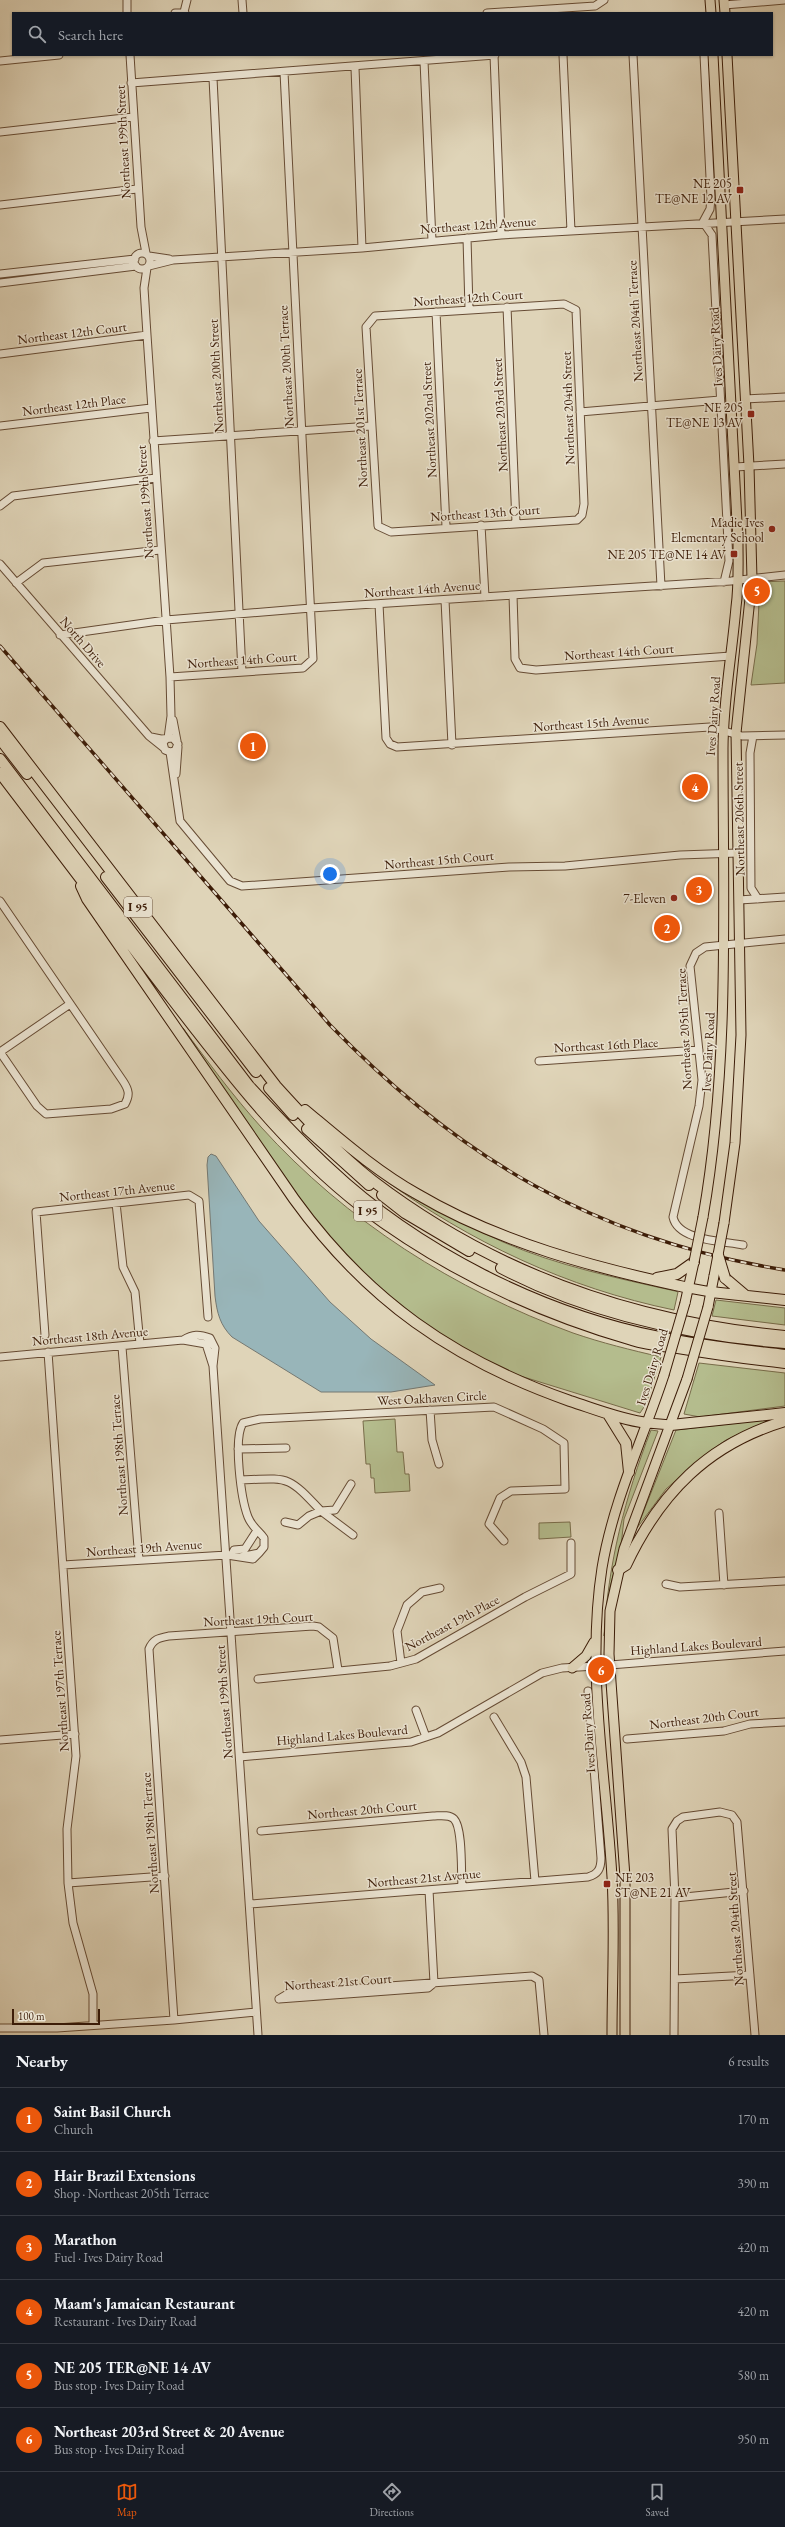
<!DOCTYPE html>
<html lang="en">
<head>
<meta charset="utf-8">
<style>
	body { margin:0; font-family:"EB Garamond",serif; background:#20242c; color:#f1f3f6 }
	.scale { position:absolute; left:12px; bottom:10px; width:88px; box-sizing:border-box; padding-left:4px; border:2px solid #3d1d08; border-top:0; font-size:11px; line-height:14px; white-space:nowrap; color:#3d1d08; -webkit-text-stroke:3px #eae3d1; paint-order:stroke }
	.you { position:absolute; left:330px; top:874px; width:14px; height:14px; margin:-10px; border:3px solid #fff; border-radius:50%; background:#1a73e8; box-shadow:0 0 0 6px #1a73e833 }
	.badge { display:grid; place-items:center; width:26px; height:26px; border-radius:50%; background:#ea580c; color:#fff; font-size:13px; font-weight:700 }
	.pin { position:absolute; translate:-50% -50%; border:2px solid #fff; box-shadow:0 1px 4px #0006 }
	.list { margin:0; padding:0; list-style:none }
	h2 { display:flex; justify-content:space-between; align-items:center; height:52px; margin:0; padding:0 16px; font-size:17px }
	h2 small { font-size:13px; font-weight:400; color:#9ea1a6 }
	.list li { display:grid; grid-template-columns:26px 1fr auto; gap:12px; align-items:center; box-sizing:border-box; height:64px; padding:0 16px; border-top:1px solid #363941 }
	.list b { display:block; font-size:15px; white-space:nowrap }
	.list p { margin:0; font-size:13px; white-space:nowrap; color:#9ea1a6 }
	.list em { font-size:13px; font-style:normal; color:#9ea1a6 }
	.icon { flex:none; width:22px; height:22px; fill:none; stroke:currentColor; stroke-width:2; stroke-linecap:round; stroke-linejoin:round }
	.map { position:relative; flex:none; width:785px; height:2035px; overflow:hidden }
	.search { position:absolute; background:#171b24; box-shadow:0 1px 3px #0004; left:12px; right:12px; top:12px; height:44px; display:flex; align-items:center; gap:10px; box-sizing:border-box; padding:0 14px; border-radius:0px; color:#9ea1a6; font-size:15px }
	.sheet { height:436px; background:#171b24 }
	nav { display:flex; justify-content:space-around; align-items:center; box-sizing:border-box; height:56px; border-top:1px solid #363941; background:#171b24; font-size:11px; color:#9ea1a6 }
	nav a { display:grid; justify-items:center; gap:2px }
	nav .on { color:#ea580c }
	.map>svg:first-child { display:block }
	.green { fill:#b4bc8d; stroke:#786c4a }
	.water { fill:#98b5b9; stroke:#747872 }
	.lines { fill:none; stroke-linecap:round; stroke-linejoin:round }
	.minor-casing { stroke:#664b34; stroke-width:9 }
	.major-casing { stroke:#3d1d08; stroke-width:11 }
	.highway-casing { stroke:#3d1d08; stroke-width:12 }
	.minor { stroke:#eae3d1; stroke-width:7 }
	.major { stroke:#dfd4b8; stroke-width:9 }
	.highway { stroke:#dfd4b8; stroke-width:10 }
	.rail-casing { stroke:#3d1d08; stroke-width:3.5 }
	.rail { stroke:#eae3d1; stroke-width:2; stroke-dasharray:6; stroke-linecap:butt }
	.major-bridge-casing { stroke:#3d1d08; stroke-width:11; stroke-linecap:butt }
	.highway-bridge-casing { stroke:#3d1d08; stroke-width:12; stroke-linecap:butt }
	.major-bridge { stroke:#dfd4b8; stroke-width:9 }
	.highway-bridge { stroke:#dfd4b8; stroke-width:10 }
	.poi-dot { fill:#8f2418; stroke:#eae3d1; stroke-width:1.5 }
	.labels { text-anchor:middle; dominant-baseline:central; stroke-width:3; stroke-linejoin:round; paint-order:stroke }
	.shield { fill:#eae3d1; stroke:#715844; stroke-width:1 }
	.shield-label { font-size:12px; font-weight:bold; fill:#3d1d08 }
	.street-label { font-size:13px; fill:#3d1d08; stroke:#eae3d1 }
	.poi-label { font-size:13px; fill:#3d1d08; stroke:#eae3d1; text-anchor:end }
</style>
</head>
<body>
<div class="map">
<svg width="785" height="2035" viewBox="0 0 785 2035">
	<rect width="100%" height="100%" fill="#dfd4b8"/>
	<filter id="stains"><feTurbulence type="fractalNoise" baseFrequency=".005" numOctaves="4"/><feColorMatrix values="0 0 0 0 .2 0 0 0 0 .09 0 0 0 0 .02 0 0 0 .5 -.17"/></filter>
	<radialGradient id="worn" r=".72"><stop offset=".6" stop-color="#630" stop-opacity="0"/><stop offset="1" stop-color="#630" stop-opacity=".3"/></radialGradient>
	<!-- green -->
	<path class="green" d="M 785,581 L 785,683 L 751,685 L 757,644 L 760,582 Z
		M 183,1028 C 208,1062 233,1096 261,1127 C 346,1221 455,1290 573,1333 C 602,1343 631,1350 661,1357 L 646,1404 L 640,1413 L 514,1374 L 469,1354 L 386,1297 L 317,1227 Z
		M 384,1176 C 423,1198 462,1224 503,1242 C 558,1266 617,1278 675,1291 L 678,1292 L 674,1310 C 567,1288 470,1242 382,1178 Z
		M 716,1300 L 785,1308 L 785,1325 L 712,1316 Z
		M 699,1363 L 785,1373 L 785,1406 L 700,1417 L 684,1414 Z
		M 395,1419 L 397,1452 L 403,1452 L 405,1474 L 409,1474 L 410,1491 L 375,1493 L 374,1478 L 371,1478 L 370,1464 L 366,1464 L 363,1421 Z
		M 772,1419 L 726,1440 L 709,1452 L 666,1489 L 637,1528 L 676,1430 Z
		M 651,1430 L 658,1431 L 624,1519 L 621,1546 L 610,1587 L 604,1636 C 608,1564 625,1497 651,1430 Z
		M 570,1522 L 571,1537 L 539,1539 L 539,1523 Z"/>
	<!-- water -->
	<path class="water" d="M 211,1154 L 216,1156 L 259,1221 L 330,1302 L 371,1339 L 435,1385 L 391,1392 L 321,1392 L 232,1337 C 220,1325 217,1313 215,1296 L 207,1165 L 208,1157 Z"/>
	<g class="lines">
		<defs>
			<path id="minor" d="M 127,0 L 127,13
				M 242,0 L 243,13
				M 724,5 L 785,0
				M 184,12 L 187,0
				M 175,13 L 185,13
				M 487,13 L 595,6 L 604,0
				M 130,55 L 141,227 L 146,253
				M 494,55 L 501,235
				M 563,55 L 571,231
				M 633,55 L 661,586
				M 704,55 L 711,198 L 710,209 L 703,222 L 712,235 L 729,561 L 724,582
				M 0,61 L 59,55
				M 424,61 L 432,241
				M 355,68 L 362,248
				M 213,78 L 242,672
				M 131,83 L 495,55
				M 0,132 L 133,117
				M 0,205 L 137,189
				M 467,238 L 469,309
				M134 261a8 8 0 1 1 16 0a8 8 0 1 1-16 0Z
				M 149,256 L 169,259
				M 149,266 L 173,260 L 362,248 L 501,235 L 785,219
				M 147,268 L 144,288 L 147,335 L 170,677 L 171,716 L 168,738
				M 0,274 L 135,259
				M 0,283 L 136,266
				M 564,304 L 576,310 L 584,504 L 582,515 L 577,520 L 391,532 L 378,526 L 366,327 L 375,316 Z
				M 507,307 L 516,523
				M 436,312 L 446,527
				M 0,354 L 147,335
				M 745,399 L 785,397
				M 580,412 L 720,400
				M 0,426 L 151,408
				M 153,441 L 371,426
				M 735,467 L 785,464
				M 0,506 L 13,496 L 156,478
				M 481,525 L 485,597
				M 0,564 L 149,736 L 164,748
				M 16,583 L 43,563 L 160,550
				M 513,595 L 515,659 L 520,668 L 536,670 L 731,656
				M 445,600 L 452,745
				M 379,604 L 386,738 L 390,744 L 397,747 L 710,727 L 742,736 L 785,735
				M 60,635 L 166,620 L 311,608 L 731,581 L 785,575
				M 170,677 L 303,668 L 313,659 L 284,72
				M 173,720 L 177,741
				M 753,736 L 750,753 L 751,888 L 758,899
				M 151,737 L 161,739 L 173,738 L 178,744 L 175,751 L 170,752 L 165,750 L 163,743 L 166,739
				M 170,752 L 180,821 L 230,881 L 242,886 L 509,867 L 565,866 L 680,855 L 738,853
				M 176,774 L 178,747
				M 739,900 L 785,897
				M 0,901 L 123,1081 C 129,1090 130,1095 125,1104 L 111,1109 L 46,1114 L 37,1106 L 0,1052
				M 0,1052 L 70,1004
				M 539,1061 L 699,1050
				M 116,1203 L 123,1267 L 135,1292 L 140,1344
				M 743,1245 C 723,1241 678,1241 673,1217 L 699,1106 L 702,1080 L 690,966 L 696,953 L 705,947 L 785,939
				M 45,1335 L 36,1212 L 189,1195 L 199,1201 L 208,1317
				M 183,1340 C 193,1334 199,1334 210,1338 L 215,1348 L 213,1366
				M 122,1347 L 139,1560
				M 48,1352 L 76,1756 L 67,1829 L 68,1883 L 73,1923 L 93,1994 L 93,2024
				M 0,1357 L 183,1340 L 206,1344 L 213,1366 L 258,2035
				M 430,1410 L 432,1440 L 439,1464
				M 238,1449 L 286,1448
				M 241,1480 C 290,1478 287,1475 321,1511 L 335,1510 L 351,1484
				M 719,1513 L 724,1585
				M 285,1522 L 298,1525 L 309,1516 L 321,1511 L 353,1535
				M 232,1554 L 234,1550 L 245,1549 L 256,1532
				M 240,1557 L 253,1559 L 259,1553
				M 63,1565 L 227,1555 L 240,1557 L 259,1553 L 264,1547 L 264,1538 C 259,1531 252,1527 248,1517 C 241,1499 233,1438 243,1423 L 260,1419 L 494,1407 L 543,1429 L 564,1443 L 565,1489 L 511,1491 L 500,1498 L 489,1524 L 504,1541
				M 666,1584 L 680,1587 L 785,1581
				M 401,1663 L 397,1631 L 407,1605 L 422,1592 L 440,1588
				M 610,1665 L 785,1651
				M 258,1679 L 390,1666 L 416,1659 L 525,1597 L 571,1574 L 571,1543
				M 416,1710 L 426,1737
				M 494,1717 L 521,1762 L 526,1777 L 535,1881
				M 627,1739 L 724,1731 L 750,1724 L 785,1722
				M 0,1740 L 75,1734
				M 240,1757 L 411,1742 L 438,1733 L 542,1673 L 562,1668 L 596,1666
				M 261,1831 L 433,1816 C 439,1816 449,1814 454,1819 C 463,1828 461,1873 462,1887
				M 68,1883 L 165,1876
				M 429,1890 L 434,1983
				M 675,1898 L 744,1891
				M 250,1904 L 588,1877 C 598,1874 601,1869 601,1858 L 588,1691
				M 675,1979 L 750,1975
				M 279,1999 L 289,1993 L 532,1976 L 539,1980 L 544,2035
				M 279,1999 L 428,1988 L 434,1983
				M 174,2020 L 149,1649 C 153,1639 159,1638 169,1636 L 313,1626 L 319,1627 L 333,1638 L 338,1670
				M 0,2028 L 57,2028 L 174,2020 L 256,2012
				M 674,2035 L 675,1898 L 672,1829 L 677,1821 L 683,1817 L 720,1812 L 732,1815 L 737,1822 L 755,2035"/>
			<path id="major" d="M 710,0 L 711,13
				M 724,0 L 725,13
				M 703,1217 C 730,1062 723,906 723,749 C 723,702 732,654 736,607 C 739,585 738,564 738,542 L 713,55
				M 724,1223 L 735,1143 L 741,1035 L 736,733 L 752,579 L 749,466 L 727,55
				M 689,1288 L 711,1292
				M 685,1303 L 694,1262
				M 708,1307 L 714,1276
				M 648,1423 L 671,1425
				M 572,1668 L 586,1656 L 594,1642
				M 612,2035 C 612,1982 615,1929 612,1877 C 606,1774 586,1670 602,1568 C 613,1501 643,1439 664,1375
				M 625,2035 L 625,1877 L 609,1654 L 610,1611 L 624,1549 L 687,1379"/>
			<path id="highway" d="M 0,727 L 276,1086 C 306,1119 337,1153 373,1181 C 495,1274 633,1322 785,1336
				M 0,739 L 27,774
				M 0,759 L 249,1086 C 275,1114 301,1142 329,1168 C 417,1251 541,1313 659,1337 C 701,1346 743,1350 785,1355
				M 0,773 C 54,844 108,915 162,986 C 222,1064 283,1146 362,1207 C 443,1268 535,1312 632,1340 C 647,1345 663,1346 678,1348 C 714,1354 749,1359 785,1363
				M 106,877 L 256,1072
				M 81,886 L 87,899 L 294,1199 C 367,1300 453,1360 570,1401 C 595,1409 622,1420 648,1423
				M 269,1088 L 293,1115
				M 305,1110 C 341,1140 376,1171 417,1194 C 500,1243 595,1268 689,1288
				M 307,1129 L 369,1185
				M 382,1195 L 405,1213 L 469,1251
				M 501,1268 C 589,1314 687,1335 785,1343
				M 657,1278 L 677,1274 L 694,1262
				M 725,1278 L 745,1295
				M 711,1292 L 785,1300
				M 608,1414 L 626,1443 L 629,1472
				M 671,1425 L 785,1413
				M 618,1570 L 626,1565 C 660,1493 708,1444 785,1421"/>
		</defs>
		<!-- minor casing -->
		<use href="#minor" class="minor-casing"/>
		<!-- major casing -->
		<use href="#major" class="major-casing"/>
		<!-- highway casing -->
		<use href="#highway" class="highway-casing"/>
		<!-- minor -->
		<use href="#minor" class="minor"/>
		<!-- major -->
		<use href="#major" class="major"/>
		<!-- highway -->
		<use href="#highway" class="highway"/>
		<defs>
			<path id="rail" d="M 0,646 L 330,1025 C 460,1159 598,1240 785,1270"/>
		</defs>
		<!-- rail casing -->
		<use href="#rail" class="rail-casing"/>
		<!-- rail -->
		<use href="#rail" class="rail"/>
		<defs>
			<path id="major-bridge" d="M 694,1262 L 703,1217
				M 714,1276 L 724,1223
				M 664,1375 L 685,1303
				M 687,1379 L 708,1307"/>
			<path id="highway-bridge" d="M 718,1255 L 725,1278"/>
		</defs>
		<!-- major-bridge casing -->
		<use href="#major-bridge" class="major-bridge-casing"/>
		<!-- highway-bridge casing -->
		<use href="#highway-bridge" class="highway-bridge-casing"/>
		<!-- major-bridge -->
		<use href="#major-bridge" class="major-bridge"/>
		<!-- highway-bridge -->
		<use href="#highway-bridge" class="highway-bridge"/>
	</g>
	<!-- markers -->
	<g class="poi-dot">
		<rect x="736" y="186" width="8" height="8" rx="2"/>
		<rect x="747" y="410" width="8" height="8" rx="2"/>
		<circle cx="772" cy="529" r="4"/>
		<rect x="730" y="550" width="8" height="8" rx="2"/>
		<circle cx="674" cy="898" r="4"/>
		<rect x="603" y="1880" width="8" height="8" rx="2"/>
	</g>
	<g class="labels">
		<!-- shield labels -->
		<g class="shield">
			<rect x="124" y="897" width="28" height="20" rx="3"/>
			<rect x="354" y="1201" width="28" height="20" rx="3"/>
		</g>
		<g class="shield-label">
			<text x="138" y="907">I 95</text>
			<text x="368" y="1211">I 95</text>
		</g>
		<!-- street labels -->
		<g class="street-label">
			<text transform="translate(123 142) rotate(-93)">Northeast 199th Street</text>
			<text transform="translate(478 225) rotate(-4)">Northeast 12th Avenue</text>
			<text transform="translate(468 298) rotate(-4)">Northeast 12th Court</text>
			<text transform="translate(635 321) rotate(-93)">Northeast 204th Terrace</text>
			<text transform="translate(72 333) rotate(-7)">Northeast 12th Court</text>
			<text transform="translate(716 347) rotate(-93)">Ives Dairy Road</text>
			<text transform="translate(286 366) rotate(-93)">Northeast 200th Terrace</text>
			<text transform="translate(216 376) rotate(-93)">Northeast 200th Street</text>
			<text transform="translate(74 405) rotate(-7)">Northeast 12th Place</text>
			<text transform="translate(568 408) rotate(-92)">Northeast 204th Street</text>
			<text transform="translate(500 415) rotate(-93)">Northeast 203rd Street</text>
			<text transform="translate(429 420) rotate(-93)">Northeast 202nd Street</text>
			<text transform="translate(360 428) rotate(-93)">Northeast 201st Terrace</text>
			<text transform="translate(145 502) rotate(-94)">Northeast 199th Street</text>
			<text transform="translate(485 513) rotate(-4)">Northeast 13th Court</text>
			<text transform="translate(422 589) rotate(-4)">Northeast 14th Avenue</text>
			<text transform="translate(83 642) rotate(49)">North Drive</text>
			<text transform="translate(619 652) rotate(-4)">Northeast 14th Court</text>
			<text transform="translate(242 660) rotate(-4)">Northeast 14th Court</text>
			<text transform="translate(713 716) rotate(-86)">Ives Dairy Road</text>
			<text transform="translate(591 723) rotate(-4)">Northeast 15th Avenue</text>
			<text transform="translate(739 819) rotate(-91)">Northeast 206th Street</text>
			<text transform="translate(439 860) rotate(-5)">Northeast 15th Court</text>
			<text transform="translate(684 1029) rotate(-93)">Northeast 205th Terrace</text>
			<text transform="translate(606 1045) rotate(-3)">Northeast 16th Place</text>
			<text transform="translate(708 1052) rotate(-87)">Ives Dairy Road</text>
			<text transform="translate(117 1191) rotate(-6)">Northeast 17th Avenue</text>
			<text transform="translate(90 1336) rotate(-5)">Northeast 18th Avenue</text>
			<text transform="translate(652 1367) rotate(-73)">Ives Dairy Road</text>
			<text transform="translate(432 1398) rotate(-3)">West Oakhaven Circle</text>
			<text transform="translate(119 1455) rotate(-94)">Northeast 198th Terrace</text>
			<text transform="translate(144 1548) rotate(-4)">Northeast 19th Avenue</text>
			<text transform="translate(258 1619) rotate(-3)">Northeast 19th Court</text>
			<text transform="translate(452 1623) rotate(-28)">Northeast 19th Place</text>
			<text transform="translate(696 1646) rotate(-4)">Highland Lakes Boulevard</text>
			<text transform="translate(60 1691) rotate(-94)">Northeast 197th Terrace</text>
			<text transform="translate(224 1702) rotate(-94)">Northeast 199th Street</text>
			<text transform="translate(704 1718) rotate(-7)">Northeast 20th Court</text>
			<text transform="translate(588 1733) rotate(-94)">Ives Dairy Road</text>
			<text transform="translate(342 1735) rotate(-5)">Highland Lakes Boulevard</text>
			<text transform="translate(362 1810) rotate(-5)">Northeast 20th Court</text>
			<text transform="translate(150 1833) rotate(-94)">Northeast 198th Terrace</text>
			<text transform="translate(424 1878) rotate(-5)">Northeast 21st Avenue</text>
			<text transform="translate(735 1929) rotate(-94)">Northeast 204th Street</text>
			<text transform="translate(338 1982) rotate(-4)">Northeast 21st Court</text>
		</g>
		<!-- poi labels -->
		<g class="poi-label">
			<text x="732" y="183">NE 205<tspan x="732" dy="15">TE@NE 12 AV</tspan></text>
			<text x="743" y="407">NE 205<tspan x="743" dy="15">TE@NE 13 AV</tspan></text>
			<text x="764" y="522">Madie Ives<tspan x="764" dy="15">Elementary School</tspan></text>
			<text x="726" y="554">NE 205 TE@NE 14 AV</text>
			<text x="666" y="898">7-Eleven</text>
			<text x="615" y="1877" text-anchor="start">NE 203<tspan x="615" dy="15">ST@NE 21 AV</tspan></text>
		</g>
	</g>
	<rect width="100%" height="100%" filter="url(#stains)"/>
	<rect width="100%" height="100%" fill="url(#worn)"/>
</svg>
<div class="scale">100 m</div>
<div class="you"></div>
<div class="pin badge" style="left:253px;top:746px">1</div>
<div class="pin badge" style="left:667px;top:928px">2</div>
<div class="pin badge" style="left:699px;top:890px">3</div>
<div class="pin badge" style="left:695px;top:787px">4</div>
<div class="pin badge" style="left:757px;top:591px">5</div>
<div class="pin badge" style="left:601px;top:1670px">6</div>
<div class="search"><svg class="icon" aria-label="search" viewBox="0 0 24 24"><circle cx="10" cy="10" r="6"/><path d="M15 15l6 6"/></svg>Search here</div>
</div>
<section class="sheet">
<h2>Nearby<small>6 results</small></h2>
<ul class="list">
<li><span class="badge">1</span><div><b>Saint Basil Church</b><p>Church</p></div><em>170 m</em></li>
<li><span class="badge">2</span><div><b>Hair Brazil Extensions</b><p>Shop · Northeast 205th Terrace</p></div><em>390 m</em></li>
<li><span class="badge">3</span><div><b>Marathon</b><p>Fuel · Ives Dairy Road</p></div><em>420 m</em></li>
<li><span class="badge">4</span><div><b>Maam's Jamaican Restaurant</b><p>Restaurant · Ives Dairy Road</p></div><em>420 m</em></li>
<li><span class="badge">5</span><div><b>NE 205 TER@NE 14 AV</b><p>Bus stop · Ives Dairy Road</p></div><em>580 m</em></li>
<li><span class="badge">6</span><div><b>Northeast 203rd Street &amp; 20 Avenue</b><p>Bus stop · Ives Dairy Road</p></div><em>950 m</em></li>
</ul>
</section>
<nav>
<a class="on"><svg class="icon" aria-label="map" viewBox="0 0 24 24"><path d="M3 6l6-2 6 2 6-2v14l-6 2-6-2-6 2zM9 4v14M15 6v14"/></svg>Map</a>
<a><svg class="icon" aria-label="directions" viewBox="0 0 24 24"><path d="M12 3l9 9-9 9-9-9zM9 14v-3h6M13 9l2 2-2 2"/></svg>Directions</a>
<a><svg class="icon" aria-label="saved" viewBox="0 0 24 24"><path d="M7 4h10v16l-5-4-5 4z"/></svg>Saved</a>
</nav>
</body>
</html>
